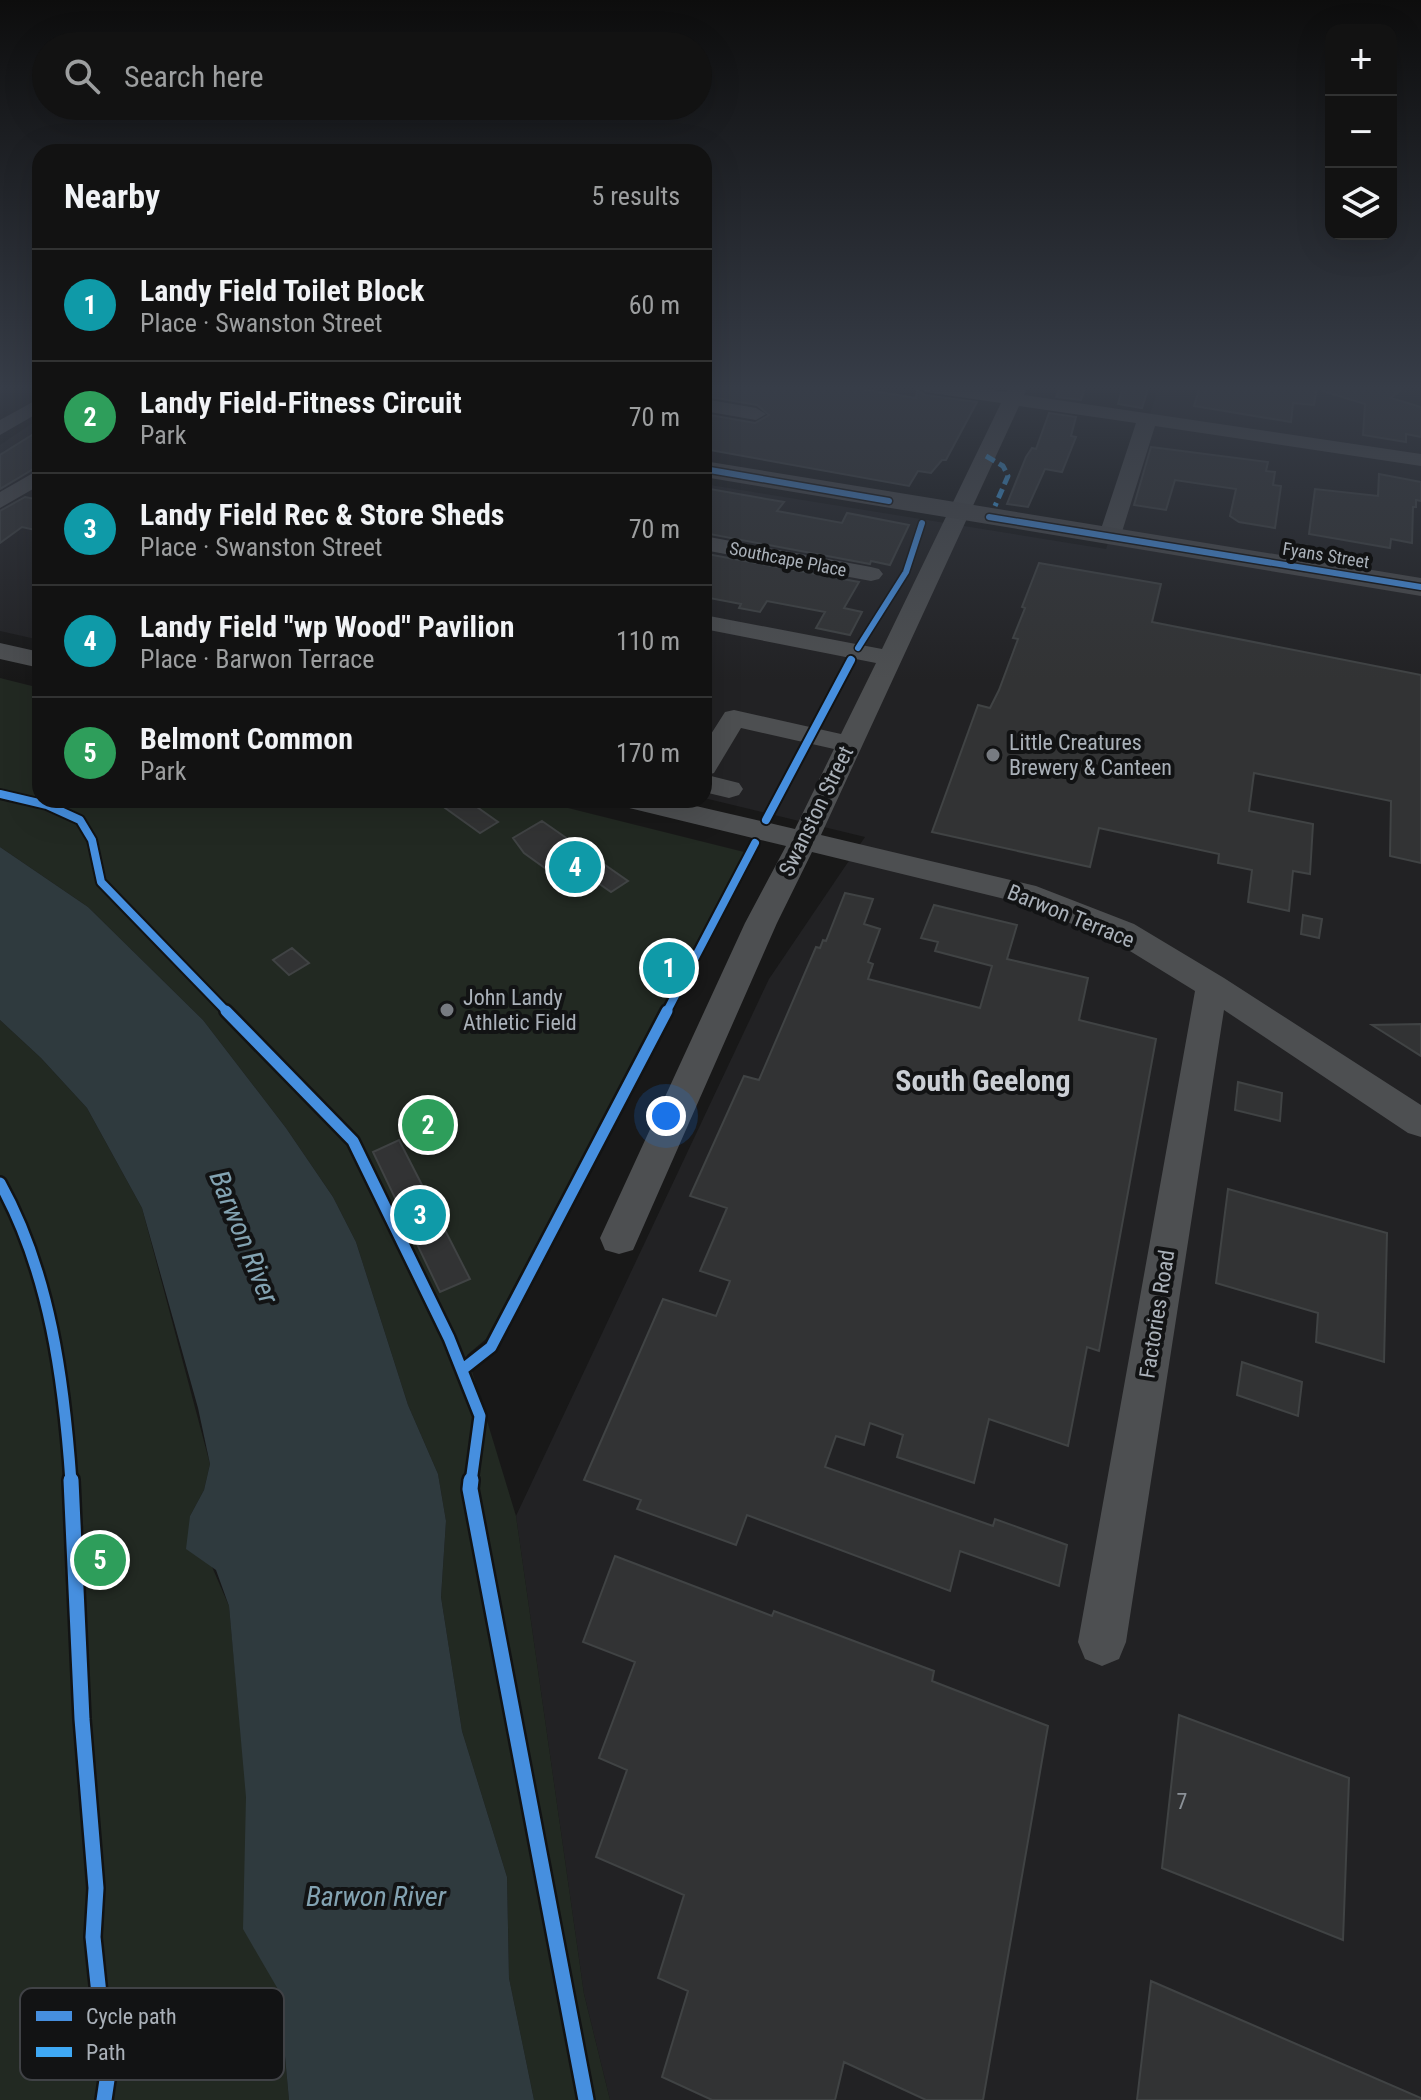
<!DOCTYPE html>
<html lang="en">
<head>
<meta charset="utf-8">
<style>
	body { margin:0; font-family:"Roboto Condensed",sans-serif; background:#1b1b1b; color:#f1f3f6 }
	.controls { position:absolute; right:24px; top:24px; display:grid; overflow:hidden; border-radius:16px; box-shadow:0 8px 32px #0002 }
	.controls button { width:72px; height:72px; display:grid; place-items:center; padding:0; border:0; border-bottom:2px solid #313232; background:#121212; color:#f1f3f6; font:40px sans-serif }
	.you { position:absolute; left:666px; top:1116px; width:28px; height:28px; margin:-20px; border:6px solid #fff; border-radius:50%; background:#1a73e8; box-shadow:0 0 0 12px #1a73e833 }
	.badge { display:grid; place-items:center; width:52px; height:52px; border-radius:50%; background:#777b81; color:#fff; font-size:26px; font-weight:700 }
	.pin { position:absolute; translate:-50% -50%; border:4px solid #fff; box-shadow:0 2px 8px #0006 }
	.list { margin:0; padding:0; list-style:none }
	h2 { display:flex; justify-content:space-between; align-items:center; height:104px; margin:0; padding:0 32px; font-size:34px }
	h2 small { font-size:26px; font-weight:400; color:#9c9e9f }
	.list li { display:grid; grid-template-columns:52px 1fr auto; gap:24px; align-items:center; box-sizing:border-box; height:112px; padding:0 32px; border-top:2px solid #313232 }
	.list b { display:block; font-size:30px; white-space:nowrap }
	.list p { margin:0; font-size:26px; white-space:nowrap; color:#9c9e9f }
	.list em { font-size:26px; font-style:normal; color:#9c9e9f }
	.icon { flex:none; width:44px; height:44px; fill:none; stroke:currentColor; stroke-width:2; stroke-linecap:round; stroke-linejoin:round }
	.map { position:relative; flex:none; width:1421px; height:2100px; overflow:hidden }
	.search { position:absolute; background:#121212; box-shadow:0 8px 32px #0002; left:32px; top:32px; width:680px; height:88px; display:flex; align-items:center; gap:20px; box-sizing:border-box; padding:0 28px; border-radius:44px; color:#9c9e9f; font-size:30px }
	.panel { position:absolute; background:#121212; box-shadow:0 8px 32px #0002; left:32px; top:144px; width:680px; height:664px; border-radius:24px }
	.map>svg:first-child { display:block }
	.built { fill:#222224 }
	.green { fill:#222922 }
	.water { fill:#2f3a3e }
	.building { fill:#323334; stroke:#404344; stroke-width:2 }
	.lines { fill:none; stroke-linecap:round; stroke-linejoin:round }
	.minor { fill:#4d4f51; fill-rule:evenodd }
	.major { fill:#4a4b4d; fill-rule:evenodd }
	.quiet { stroke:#3fa9f5; stroke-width:5; stroke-dasharray:10 5; stroke-linecap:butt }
	.cycleway-far3-casing { stroke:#121314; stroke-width:9 }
	.cycleway-far2-casing { stroke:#121314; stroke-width:12 }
	.cycleway-far1-casing { stroke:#121314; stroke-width:16 }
	.cycleway-casing { stroke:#121314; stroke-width:20 }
	.cycleway-far3 { stroke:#468fdf; stroke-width:6 }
	.cycleway-far2 { stroke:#468fdf; stroke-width:8 }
	.cycleway-far1 { stroke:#468fdf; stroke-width:11 }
	.cycleway { stroke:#468fdf; stroke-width:15 }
	.poi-dot { fill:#777b81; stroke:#121314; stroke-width:3 }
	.labels { text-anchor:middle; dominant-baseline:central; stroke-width:8; stroke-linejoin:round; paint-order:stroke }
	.far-street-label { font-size:18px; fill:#aab1b9; stroke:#121314 }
	.poi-label { font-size:22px; fill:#aab1b9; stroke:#121314; text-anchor:start }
	.street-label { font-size:22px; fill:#aab1b9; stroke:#121314 }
	.near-number-label { font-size:22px; fill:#8c9298 }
	.near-water-label { font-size:28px; font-style:italic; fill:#83a3b2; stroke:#121314 }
	.district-label { font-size:30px; font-weight:bold; fill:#cbcfd5; stroke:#121314 }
	.key { fill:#121314; stroke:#404246; stroke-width:2 }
	.key-label { font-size:22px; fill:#aab1b9 }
</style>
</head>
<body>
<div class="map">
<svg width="1421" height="2100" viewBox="0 0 1421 2100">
	<rect width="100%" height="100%" fill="#181818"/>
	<!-- built -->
	<path class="built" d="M 1159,386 L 1397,386 L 1421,394 L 1421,2100 L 610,2100 L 584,1994 L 516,1516 L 769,979 L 865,837 L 704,798 L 704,484 L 1106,549 Z
		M 40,418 L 40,640 L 0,631 L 0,445 Z"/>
	<!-- green -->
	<path class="green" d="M 0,678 L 40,688 L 40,800 L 92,800 L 108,805 L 113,800 L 536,800 L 744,852 L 486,1339 L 467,1355 L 516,1516 L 584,1994 L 610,2100 L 534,2100 L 509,1978 L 507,1877 L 462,1731 L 441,1597 L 446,1521 L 438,1474 L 408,1405 L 356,1242 L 333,1197 L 286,1128 L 203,1020 L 88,907 L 0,847 Z
		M 0,1020 L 41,1058 L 87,1108 L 142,1208 L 210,1464 L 204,1490 L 190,1516 L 229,1606 L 247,1798 L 279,1991 L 289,2100 L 0,2100 Z"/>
	<!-- water -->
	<path class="water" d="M 0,847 L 88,907 L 203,1020 L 286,1128 L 333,1197 L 356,1242 L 408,1405 L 438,1474 L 446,1521 L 441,1597 L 462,1731 L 507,1877 L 509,1978 L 534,2100 L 289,2100 L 279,1991 L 243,1929 L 246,1797 L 229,1606 L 216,1570 L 186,1549 L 190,1516 L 204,1490 L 210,1464 L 198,1408 L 142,1208 L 87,1108 L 41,1058 L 0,1020 Z"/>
	<!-- building -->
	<path class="building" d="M 704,386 L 843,386 L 916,398 L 917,390 L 925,395 L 977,402 L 946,460 L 942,460 L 931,473 L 918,471 L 909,486 L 704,449 L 704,414 L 755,423 L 769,415 L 757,405 L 704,396 Z
		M 1061,386 L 1085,388 L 1081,400 L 1056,397 Z
		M 1123,386 L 1149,386 L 1142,408 L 1118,404 Z
		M 1200,386 L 1317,386 L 1314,405 L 1293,403 L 1291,422 L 1194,406 Z
		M 1324,386 L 1405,386 L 1391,398 L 1421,407 L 1421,437 L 1406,434 L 1406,442 L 1363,435 L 1365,404 L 1323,391 Z
		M 1049,413 L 1076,417 L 1071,436 L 1076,437 L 1062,472 L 1045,469 L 1028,507 L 1007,504 L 1026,457 L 1032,448 L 1036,449 Z
		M 40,430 L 40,465 L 0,489 L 0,455 Z
		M 1151,447 L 1268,462 L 1266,471 L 1275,472 L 1273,485 L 1281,486 L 1275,528 L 1239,522 L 1230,516 L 1236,489 L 1175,480 L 1166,510 L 1134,505 Z
		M 1379,474 L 1421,482 L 1421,501 L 1416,500 L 1416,507 L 1413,507 L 1412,543 L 1391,539 L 1390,548 L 1309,534 L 1315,489 L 1378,496 Z
		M 704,488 L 784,502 L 777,511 L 842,523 L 847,513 L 909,525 L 890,565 L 871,561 L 870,564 L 704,533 Z
		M 25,497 L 40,500 L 40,531 L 22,527 L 0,543 L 0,511 Z
		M 707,554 L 859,582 L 844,608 L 862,612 L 850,635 L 816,628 L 825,612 L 767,601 L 760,612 L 739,608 L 741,604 L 704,597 L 704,558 Z
		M 1039,563 L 1161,584 L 1152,622 L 1421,675 L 1421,863 L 1390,856 L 1391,801 L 1254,773 L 1249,811 L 1313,824 L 1310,874 L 1293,871 L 1289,911 L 1248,902 L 1252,870 L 1218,863 L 1219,854 L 1099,828 L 1090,867 L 932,832 L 978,705 L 990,708 L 999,690 L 1018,639 L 1013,638 L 1025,608 L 1022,607 Z
		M 434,800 L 467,800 L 498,822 L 480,833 Z
		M 542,821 L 628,881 L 611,892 L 598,883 L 581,894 L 524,853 L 513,838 Z
		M 845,893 L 873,899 L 864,924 L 880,929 L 868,962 L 873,964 L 868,979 L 980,1008 L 992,966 L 935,951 L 938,942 L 921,938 L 934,905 L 1017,925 L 1007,959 L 1088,978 L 1079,1020 L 1156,1039 L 1099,1351 L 1087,1347 L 1068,1446 L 989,1419 L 974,1483 L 897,1457 L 903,1435 L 870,1423 L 864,1445 L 836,1436 L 825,1467 L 993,1526 L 995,1519 L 1067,1545 L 1059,1586 L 960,1551 L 950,1591 L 747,1515 L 736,1545 L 637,1509 L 641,1500 L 584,1480 L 663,1299 L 716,1316 L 730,1281 L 700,1271 L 727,1208 L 690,1196 L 744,1076 L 759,1080 L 816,947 L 820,948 L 823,940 L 826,941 Z
		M 1303,915 L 1322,919 L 1319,938 L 1301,934 Z
		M 292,948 L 309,963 L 289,975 L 273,960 Z
		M 1421,1024 L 1421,1056 L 1372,1025 Z
		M 1238,1082 L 1282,1093 L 1280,1121 L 1235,1110 Z
		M 399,1140 L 470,1279 L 440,1292 L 373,1152 Z
		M 1228,1189 L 1387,1233 L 1384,1362 L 1316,1342 L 1318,1313 L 1216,1283 Z
		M 1242,1362 L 1302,1382 L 1298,1416 L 1237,1395 Z
		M 615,1556 L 772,1616 L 774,1611 L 934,1671 L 932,1681 L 1048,1726 L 983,2100 L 926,2100 L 844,2062 L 835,2100 L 712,2100 L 662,2077 L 688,1991 L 658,1978 L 684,1895 L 596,1857 L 627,1770 L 599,1758 L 635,1662 L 583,1642 Z
		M 1179,1715 L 1349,1778 L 1343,1940 L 1162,1868 Z
		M 1151,1981 L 1421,2098 L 1421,2100 L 1137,2100 Z"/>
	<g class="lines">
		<!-- minor -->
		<path class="minor" d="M 916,386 L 966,386 L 1006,392 L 1009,386 L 1028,386 L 1024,395 L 1421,454 L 1421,466 L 1155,426 L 1121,535 L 1110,542 L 1099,535 L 1136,423 L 1019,406 L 821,835 L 1036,886 L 1134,924 L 1224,978 L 1421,1105 L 1421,1137 L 1408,1133 L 1224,1010 L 1126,1642 L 1119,1659 L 1102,1666 L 1085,1659 L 1078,1642 L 1195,991 L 1112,940 L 1017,902 L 812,852 L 777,923 L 633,1250 L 619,1254 L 605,1250 L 600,1238 L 745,923 L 786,846 L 621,806 L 617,800 L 670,800 L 795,829 L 834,749 L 741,728 L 714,773 L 707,775 L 739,783 L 743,789 L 739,795 L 729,798 L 704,792 L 704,745 L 725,712 L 734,710 L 841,734 L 876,663 L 704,629 L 704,615 L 882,649 L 1001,403 L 925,392 Z
			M 40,398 L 40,412 L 0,435 L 0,420 Z
			M 704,399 L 756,408 L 766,414 L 756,420 L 704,411 Z
			M 40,469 L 40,485 L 0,508 L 0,492 Z
			M 704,536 L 871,567 L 879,569 L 883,574 L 879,579 L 871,581 L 704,550 Z
			M 0,643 L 40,652 L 40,668 L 0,659 Z"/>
		<!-- major -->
		<path class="major" d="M 704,461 L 1421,578 L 1421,596 L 704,477 Z"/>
		<!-- quiet -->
		<path class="quiet" d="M 986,456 L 1003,466 L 1008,476 L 995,506"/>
		<defs>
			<path id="cycleway-far3" d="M 704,469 L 889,501
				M 989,517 L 1421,587
				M 858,648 L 906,572 L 922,523"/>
			<path id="cycleway-far2" d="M 0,794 L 47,805 L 80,820 L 92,840 L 101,882 L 228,1013
				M 766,820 L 851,660
				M 666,1013 L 755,843"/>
			<path id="cycleway-far1" d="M 226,1011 L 353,1141 L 449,1338 L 480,1416 L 471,1482
				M 0,1183 C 50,1273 64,1381 71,1482
				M 463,1369 L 491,1347 L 667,1011"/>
			<path id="cycleway" d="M 71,1480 L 82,1719 L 96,1888 L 93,1937 L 99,1994 L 111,2053 L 104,2100
				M 471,1480 L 470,1489 L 586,2100"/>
		</defs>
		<!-- cycleway-far3 casing -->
		<use href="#cycleway-far3" class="cycleway-far3-casing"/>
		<!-- cycleway-far2 casing -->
		<use href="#cycleway-far2" class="cycleway-far2-casing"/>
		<!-- cycleway-far1 casing -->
		<use href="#cycleway-far1" class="cycleway-far1-casing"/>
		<!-- cycleway casing -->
		<use href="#cycleway" class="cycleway-casing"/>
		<!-- cycleway-far3 -->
		<use href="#cycleway-far3" class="cycleway-far3"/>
		<!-- cycleway-far2 -->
		<use href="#cycleway-far2" class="cycleway-far2"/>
		<!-- cycleway-far1 -->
		<use href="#cycleway-far1" class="cycleway-far1"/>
		<!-- cycleway -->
		<use href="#cycleway" class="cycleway"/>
	</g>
	<!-- sky -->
	<linearGradient id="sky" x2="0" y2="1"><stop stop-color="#0d0d0d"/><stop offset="0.57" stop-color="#373d48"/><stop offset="1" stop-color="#373d48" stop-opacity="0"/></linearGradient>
	<rect width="1421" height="680" fill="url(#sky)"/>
	<!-- markers -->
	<g class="poi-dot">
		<circle cx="993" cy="755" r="8"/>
		<circle cx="447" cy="1010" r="8"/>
	</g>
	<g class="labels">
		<!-- far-street labels -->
		<g class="far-street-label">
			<text transform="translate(1326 555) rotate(9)">Fyans Street</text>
			<text transform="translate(788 559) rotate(11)">Southcape Place</text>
		</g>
		<!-- poi labels -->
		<g class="poi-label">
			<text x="1009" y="742">Little Creatures<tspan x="1009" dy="25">Brewery &amp; Canteen</tspan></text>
			<text x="463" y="997">John Landy<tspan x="463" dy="25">Athletic Field</tspan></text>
		</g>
		<!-- street labels -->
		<g class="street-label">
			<text transform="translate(816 811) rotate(-64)">Swanston Street</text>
			<text transform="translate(1071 916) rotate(22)">Barwon Terrace</text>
			<text transform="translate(1157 1314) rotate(-81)">Factories Road</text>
		</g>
		<!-- near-number labels -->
		<g class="near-number-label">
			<text x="1182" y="1801">7</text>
		</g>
		<!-- near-water labels -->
		<g class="near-water-label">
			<text transform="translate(244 1237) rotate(68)">Barwon River</text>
			<text x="376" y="1896">Barwon River</text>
		</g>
		<!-- district labels -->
		<g class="district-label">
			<text x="983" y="1080">South Geelong</text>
		</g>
	</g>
	<!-- legend -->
	<rect x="20" y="1988" width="264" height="92" rx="12" class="key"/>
	<rect x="36" y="2011" width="36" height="10" fill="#468fdf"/>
	<rect x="36" y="2047" width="36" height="10" fill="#3fa9f5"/>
	<g class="key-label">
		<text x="86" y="2024">Cycle path</text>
		<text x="86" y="2060">Path</text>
	</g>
</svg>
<div class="controls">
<button>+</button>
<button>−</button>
<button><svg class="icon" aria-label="layers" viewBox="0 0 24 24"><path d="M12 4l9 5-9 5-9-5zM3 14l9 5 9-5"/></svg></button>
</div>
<div class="you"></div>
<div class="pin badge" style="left:669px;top:968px;background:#0f9aa8">1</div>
<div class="pin badge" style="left:428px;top:1125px;background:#2e9e5b">2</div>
<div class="pin badge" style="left:420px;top:1215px;background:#0f9aa8">3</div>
<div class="pin badge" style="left:575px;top:867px;background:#0f9aa8">4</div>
<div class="pin badge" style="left:100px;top:1560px;background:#2e9e5b">5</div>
<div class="search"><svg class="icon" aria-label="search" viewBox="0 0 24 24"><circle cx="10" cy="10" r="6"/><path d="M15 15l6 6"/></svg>Search here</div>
<section class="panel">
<h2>Nearby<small>5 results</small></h2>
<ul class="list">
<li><span class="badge" style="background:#0f9aa8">1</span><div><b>Landy Field Toilet Block</b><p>Place · Swanston Street</p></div><em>60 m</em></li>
<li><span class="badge" style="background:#2e9e5b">2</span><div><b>Landy Field-Fitness Circuit</b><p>Park</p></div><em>70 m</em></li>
<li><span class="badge" style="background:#0f9aa8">3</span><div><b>Landy Field Rec &amp; Store Sheds</b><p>Place · Swanston Street</p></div><em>70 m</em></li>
<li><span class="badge" style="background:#0f9aa8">4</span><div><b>Landy Field &quot;wp Wood&quot; Pavilion</b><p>Place · Barwon Terrace</p></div><em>110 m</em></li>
<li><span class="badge" style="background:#2e9e5b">5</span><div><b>Belmont Common</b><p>Park</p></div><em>170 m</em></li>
</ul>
</section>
</div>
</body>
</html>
